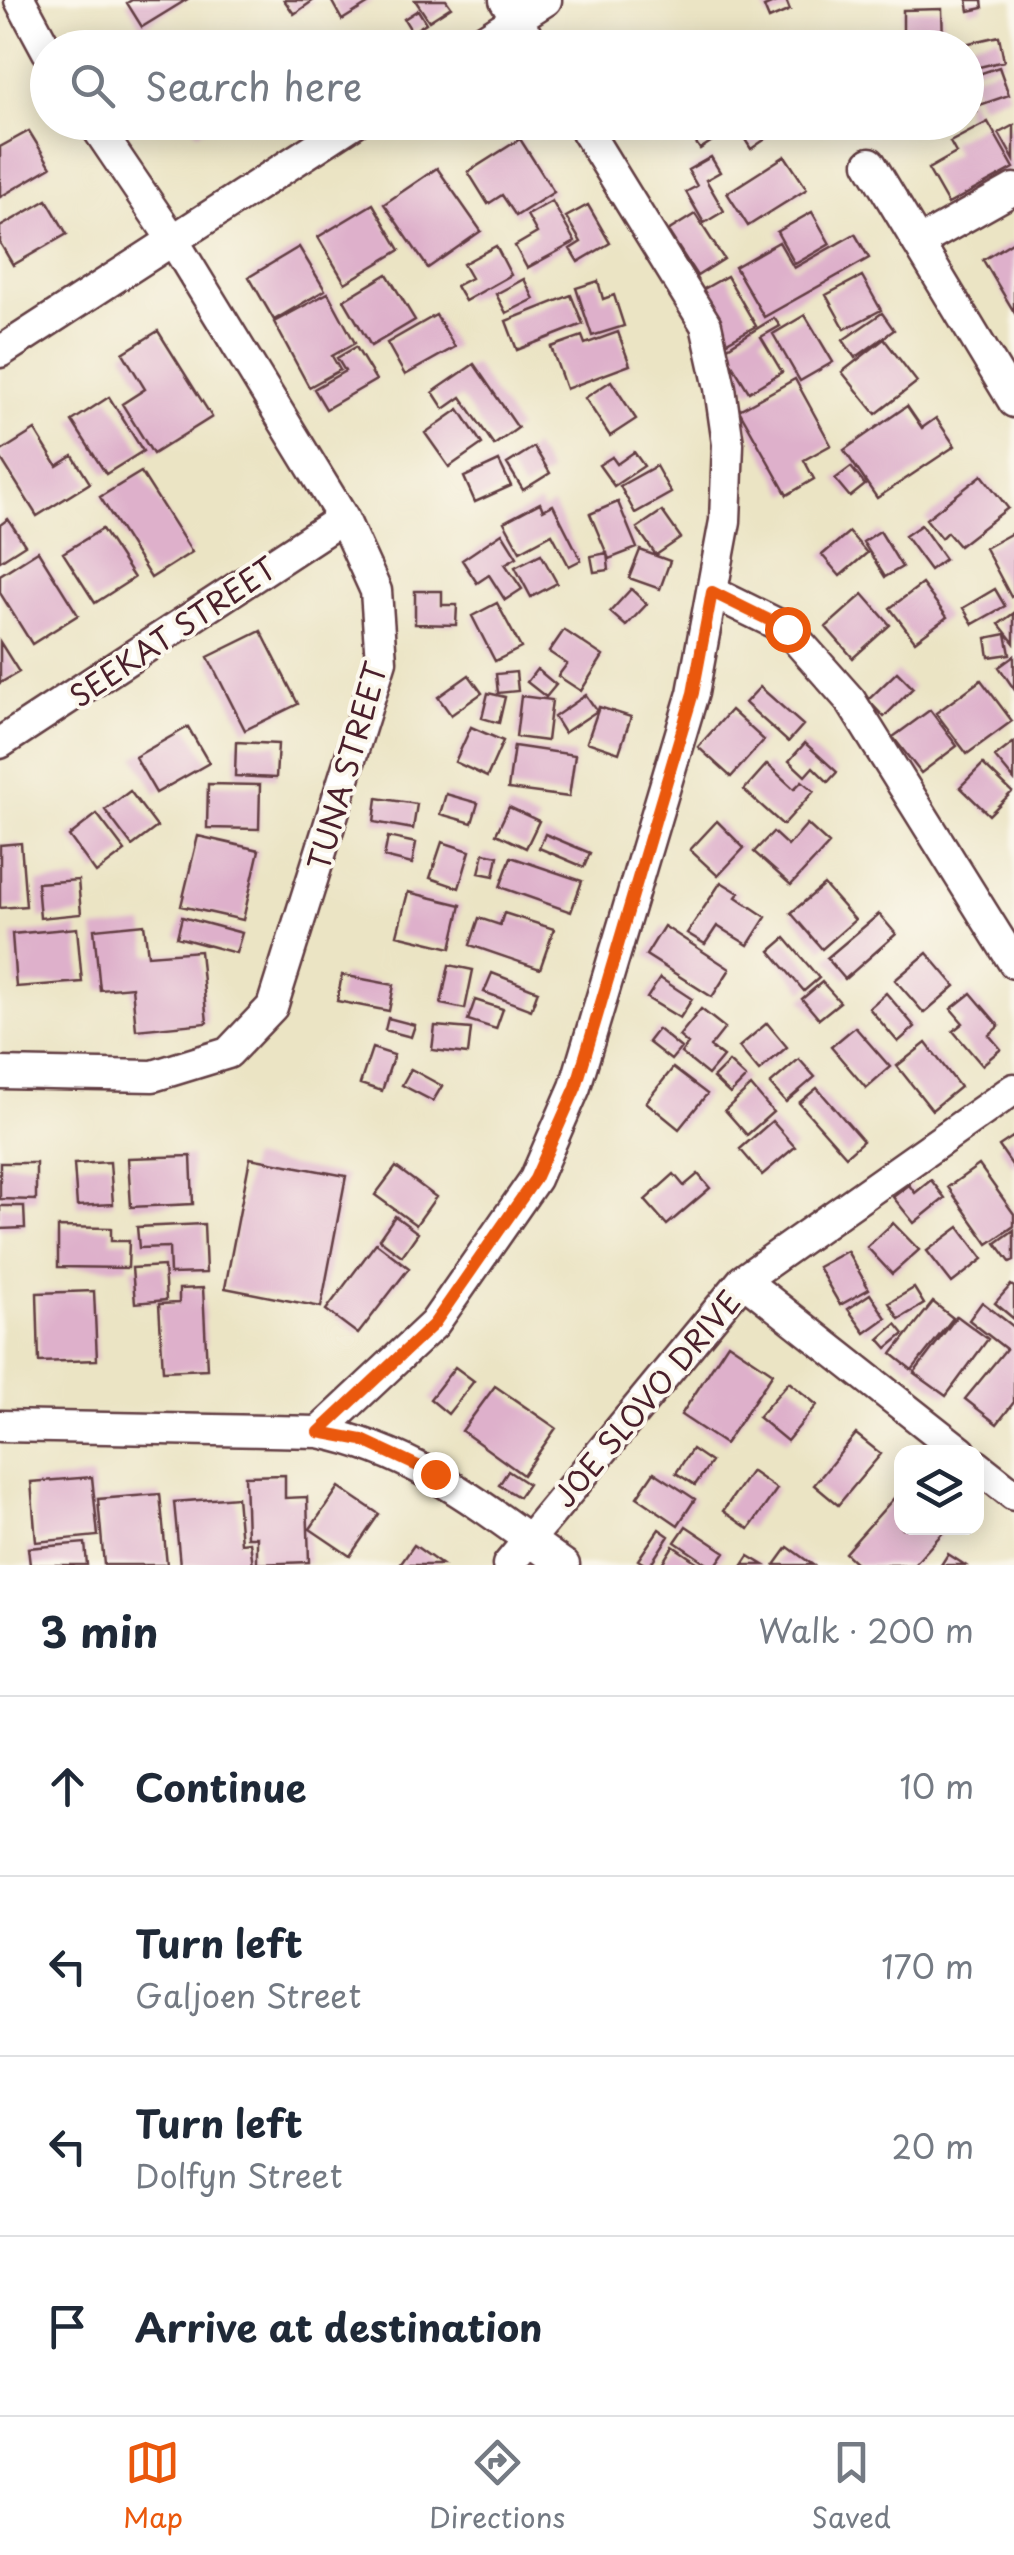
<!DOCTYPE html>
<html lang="en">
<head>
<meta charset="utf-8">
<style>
	body { margin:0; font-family:"Playpen Sans",sans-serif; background:#f6f6f7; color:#1f2937 }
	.controls { position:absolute; right:30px; bottom:30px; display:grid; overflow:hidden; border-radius:20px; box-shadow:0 5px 25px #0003 }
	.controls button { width:90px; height:90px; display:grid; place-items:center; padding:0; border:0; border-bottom:2px solid #e0e1e3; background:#fff; color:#1f2937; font:50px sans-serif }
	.stop { position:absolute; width:30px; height:30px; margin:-22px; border:8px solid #ea580c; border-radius:50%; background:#fff }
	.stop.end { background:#ea580c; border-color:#fff; box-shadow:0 2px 10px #0008 }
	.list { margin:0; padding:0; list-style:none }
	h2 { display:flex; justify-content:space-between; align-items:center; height:130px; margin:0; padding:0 40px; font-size:42px }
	h2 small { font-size:32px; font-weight:400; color:#747a83 }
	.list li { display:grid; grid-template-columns:65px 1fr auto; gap:30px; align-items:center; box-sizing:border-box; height:180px; padding:0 40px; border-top:2px solid #e0e1e3 }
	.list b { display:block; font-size:38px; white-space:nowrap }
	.list p { margin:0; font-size:32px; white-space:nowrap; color:#747a83 }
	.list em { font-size:32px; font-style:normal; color:#747a83 }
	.icon { flex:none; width:55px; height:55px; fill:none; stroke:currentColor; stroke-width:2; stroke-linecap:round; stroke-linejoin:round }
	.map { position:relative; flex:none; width:1014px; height:1565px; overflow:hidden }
	.search { position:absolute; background:#fff; box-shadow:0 5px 25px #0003; left:30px; right:30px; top:30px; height:110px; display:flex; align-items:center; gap:25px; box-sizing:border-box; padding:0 35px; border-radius:55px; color:#747a83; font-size:38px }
	.sheet { height:850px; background:#fff }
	nav { display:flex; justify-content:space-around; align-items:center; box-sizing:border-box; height:140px; border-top:2px solid #e0e1e3; background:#fff; font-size:28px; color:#747a83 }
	nav a { display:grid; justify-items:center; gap:5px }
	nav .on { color:#ea580c }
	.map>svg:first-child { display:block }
	.building { fill:#deb0cb }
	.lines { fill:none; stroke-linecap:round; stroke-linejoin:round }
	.minor-casing { stroke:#623d42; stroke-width:35 }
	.minor { stroke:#fff; stroke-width:30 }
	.route { stroke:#ea580c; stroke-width:12 }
	.labels { text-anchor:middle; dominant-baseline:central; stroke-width:8; stroke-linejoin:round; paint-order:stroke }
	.street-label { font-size:30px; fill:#4a1f2b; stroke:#fbf7ec }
</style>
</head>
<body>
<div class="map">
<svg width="1014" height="1565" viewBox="0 0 1014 1565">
	<rect width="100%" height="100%" fill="#fbf7ec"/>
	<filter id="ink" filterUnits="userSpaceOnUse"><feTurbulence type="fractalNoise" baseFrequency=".01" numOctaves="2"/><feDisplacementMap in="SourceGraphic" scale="20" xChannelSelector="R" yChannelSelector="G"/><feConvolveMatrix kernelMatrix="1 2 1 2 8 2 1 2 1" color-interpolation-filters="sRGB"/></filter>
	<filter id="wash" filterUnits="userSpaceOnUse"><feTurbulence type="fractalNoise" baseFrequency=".0048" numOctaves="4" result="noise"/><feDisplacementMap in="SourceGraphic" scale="40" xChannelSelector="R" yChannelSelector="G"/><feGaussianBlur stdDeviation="2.25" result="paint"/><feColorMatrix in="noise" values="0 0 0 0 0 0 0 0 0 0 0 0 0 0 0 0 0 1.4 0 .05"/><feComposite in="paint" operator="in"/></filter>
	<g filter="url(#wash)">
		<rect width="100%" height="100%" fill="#ebe4c4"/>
		<g id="blocks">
			<!-- building -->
			<path class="building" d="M 132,0 L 186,0 L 142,27 L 127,3 Z
				M 284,0 L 314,0 L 294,14 Z
				M 331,0 L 374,0 L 342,20 Z
				M 415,0 L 446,0 L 451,7 L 429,21 Z
				M 780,0 L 786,0 L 790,10 L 769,19 L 764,7 Z
				M 967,0 L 982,0 L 983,8 L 969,11 Z
				M 942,9 L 943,42 L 903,42 L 903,10 Z
				M 418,10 L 426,23 L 412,32 L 404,19 Z
				M 300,34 L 308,48 L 288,48 L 285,42 Z
				M 999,36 L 1004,61 L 971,69 L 965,44 Z
				M 999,67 L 1009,95 L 980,105 L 970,77 Z
				M 966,93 L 977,112 L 966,118 Z
				M 191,122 L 214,122 L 197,133 Z
				M 682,122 L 728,122 L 732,128 L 700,149 Z
				M 734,122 L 790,122 L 751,149 Z
				M 988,122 L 1014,168 L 948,204 L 928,169 L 956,153 L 950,142 Z
				M 1014,125 L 1014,160 L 999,133 Z
				M 29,131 L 51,167 L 0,197 L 0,147 Z
				M 520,139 L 554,192 L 516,216 L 502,195 L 488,204 L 468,172 Z
				M 785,156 L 807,189 L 748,226 L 727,193 Z
				M 711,157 L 720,172 L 706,180 L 724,211 L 704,223 L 686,192 L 697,186 L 688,170 Z
				M 437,168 L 481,231 L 428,268 L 384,204 Z
				M 47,200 L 67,234 L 13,265 L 0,243 L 0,227 Z
				M 552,201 L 575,242 L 527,268 L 515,246 L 537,233 L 527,215 Z
				M 373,204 L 400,250 L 345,283 L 318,237 Z
				M 588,205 L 610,243 L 578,262 L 570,249 L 581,242 L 566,217 Z
				M 812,212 L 830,244 L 795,264 L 777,232 Z
				M 695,214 L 724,259 L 697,276 L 668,231 Z
				M 855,234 L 869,258 L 764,317 L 735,267 L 779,242 L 794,268 Z
				M 1014,241 L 1014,312 L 983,260 Z
				M 496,246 L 511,275 L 465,301 L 456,286 L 471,278 L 463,264 Z
				M 299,247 L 325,290 L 274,320 L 249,277 Z
				M 387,274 L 415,320 L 371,346 L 344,300 Z
				M 727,276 L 756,326 L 723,344 L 695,294 Z
				M 862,276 L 881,310 L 845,329 L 826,295 Z
				M 524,279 L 534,299 L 506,313 L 496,294 Z
				M 598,281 L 603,299 L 614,295 L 624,326 L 592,336 L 576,288 Z
				M 328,293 L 355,343 L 332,356 L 340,370 L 309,387 L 274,322 Z
				M 571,295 L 583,324 L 517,350 L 506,321 Z
				M 882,313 L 894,330 L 855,358 L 843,340 Z
				M 436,315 L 455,347 L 405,375 L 387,343 Z
				M 805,315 L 833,362 L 800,381 L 773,334 Z
				M 774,318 L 780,326 L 761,337 L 782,372 L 749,392 L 723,350 Z
				M 158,331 L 212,417 L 153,454 L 122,404 L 145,389 L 123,353 Z
				M 618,332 L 630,365 L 566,389 L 551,347 L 582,336 L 585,344 Z
				M 884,339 L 917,382 L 876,414 L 842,372 Z
				M 356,347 L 376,380 L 326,409 L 314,389 L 345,371 L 337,358 Z
				M 474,364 L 518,428 L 494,445 L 461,397 L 444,409 L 433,392 Z
				M 795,379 L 831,445 L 804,460 L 814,479 L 787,495 L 739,410 Z
				M 611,381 L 636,419 L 610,436 L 585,398 Z
				M 109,397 L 143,451 L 106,474 L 72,421 Z
				M 907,406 L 922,428 L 936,418 L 955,446 L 877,498 L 844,450 Z
				M 459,409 L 482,444 L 449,467 L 425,433 Z
				M 35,430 L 57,466 L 73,456 L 90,483 L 37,516 L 0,457 L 0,452 Z
				M 534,447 L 550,473 L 523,490 L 507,464 Z
				M 634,452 L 644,466 L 614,486 L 599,465 L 612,457 L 617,464 Z
				M 499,461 L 511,486 L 475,502 L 464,477 Z
				M 656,466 L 671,493 L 635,513 L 620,486 Z
				M 851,467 L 865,485 L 850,497 L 835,479 Z
				M 141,472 L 192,552 L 151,578 L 100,497 Z
				M 982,475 L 1008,508 L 959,546 L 947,532 L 941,538 L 926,519 Z
				M 618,502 L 637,548 L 609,559 L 590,514 Z
				M 540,503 L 543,510 L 553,505 L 581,560 L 569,566 L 552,534 L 520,551 L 504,522 Z
				M 662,511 L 681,538 L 656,555 L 637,528 Z
				M 8,519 L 25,545 L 0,561 L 0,525 Z
				M 921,525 L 945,559 L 930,570 L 905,536 Z
				M 102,529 L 134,578 L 95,603 L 63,553 Z
				M 880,531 L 902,567 L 885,577 L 863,542 Z
				M 849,532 L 867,553 L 840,576 L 822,555 Z
				M 1014,532 L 1014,595 L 1011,597 L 985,548 Z
				M 502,533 L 517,557 L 505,564 L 522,589 L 505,600 L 489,575 L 477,583 L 462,560 Z
				M 640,550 L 670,561 L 660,589 L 629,578 Z
				M 38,551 L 78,615 L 32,644 L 0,593 L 0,575 Z
				M 607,553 L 609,570 L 594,572 L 591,556 Z
				M 541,554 L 557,583 L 531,597 L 515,567 Z
				M 922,584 L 947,617 L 915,641 L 890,608 Z
				M 631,589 L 647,604 L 626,626 L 610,612 Z
				M 995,589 L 1005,606 L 973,624 L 963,608 Z
				M 415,591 L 442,591 L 442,605 L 457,605 L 456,625 L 415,624 Z
				M 863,594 L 890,625 L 853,658 L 826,627 Z
				M 497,603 L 521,648 L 495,661 L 472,616 Z
				M 1014,613 L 1014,643 L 999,624 Z
				M 564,630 L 603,656 L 581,691 L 558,676 L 567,664 L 549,652 Z
				M 261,631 L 298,704 L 245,730 L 208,657 Z
				M 1006,634 L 1010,654 L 989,657 L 986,638 Z
				M 0,642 L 19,672 L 0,683 Z
				M 1014,656 L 1014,689 L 999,667 Z
				M 537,669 L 556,685 L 546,697 L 527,682 Z
				M 516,672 L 518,691 L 498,693 L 496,674 Z
				M 897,672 L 913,688 L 884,717 L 868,700 Z
				M 469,675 L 482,693 L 451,715 L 438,697 Z
				M 981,680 L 1012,721 L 967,754 L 936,713 Z
				M 760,687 L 803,725 L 788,742 L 745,703 Z
				M 488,693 L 505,697 L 499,723 L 482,718 Z
				M 586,695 L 597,711 L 564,733 L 554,717 Z
				M 521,696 L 552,700 L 547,741 L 516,737 Z
				M 599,707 L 631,717 L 619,753 L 587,742 Z
				M 731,710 L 764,740 L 731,777 L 698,747 Z
				M 930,710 L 957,746 L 921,773 L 893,737 Z
				M 188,727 L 209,763 L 156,793 L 135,757 Z
				M 471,727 L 503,741 L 487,777 L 455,762 Z
				M 236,742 L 278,744 L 276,778 L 235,776 Z
				M 1014,742 L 1014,780 L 995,757 Z
				M 805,743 L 837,772 L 828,782 L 813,767 L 805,776 L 789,761 Z
				M 514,746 L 575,755 L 569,797 L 508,789 Z
				M 767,764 L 794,789 L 802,781 L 814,791 L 783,825 L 744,790 Z
				M 983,764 L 1012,792 L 989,815 L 960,787 Z
				M 208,784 L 260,785 L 259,829 L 207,828 Z
				M 130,791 L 157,827 L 132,846 L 105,810 Z
				M 446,794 L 478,803 L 472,823 L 440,814 Z
				M 377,798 L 417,804 L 413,829 L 374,822 Z
				M 509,807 L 539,821 L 526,848 L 496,834 Z
				M 97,814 L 125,851 L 96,873 L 69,836 Z
				M 717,821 L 744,848 L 718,876 L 690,850 Z
				M 807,824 L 829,844 L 791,885 L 754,852 L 773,832 L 788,846 Z
				M 545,834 L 590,853 L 584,867 L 539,848 Z
				M 198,836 L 259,850 L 243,920 L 181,906 Z
				M 388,837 L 416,843 L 412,864 L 384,857 Z
				M 442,842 L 470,851 L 459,888 L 430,878 Z
				M 21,843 L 26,906 L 0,908 L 0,845 Z
				M 484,853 L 498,856 L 494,876 L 479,873 Z
				M 511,857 L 582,881 L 571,912 L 500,887 Z
				M 78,880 L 81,914 L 40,918 L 37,883 Z
				M 721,882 L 739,893 L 736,897 L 766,917 L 748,945 L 717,926 L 705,944 L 687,933 Z
				M 824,885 L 855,920 L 822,949 L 791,913 Z
				M 408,892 L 461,905 L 451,948 L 397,935 Z
				M 504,913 L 554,929 L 540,969 L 470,945 L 479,918 L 500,925 Z
				M 879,914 L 896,934 L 845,979 L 827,958 Z
				M 182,917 L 242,933 L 236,953 L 177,937 Z
				M 144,924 L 148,955 L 200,951 L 207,1023 L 136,1030 L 132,987 L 100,990 L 94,929 Z
				M 664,926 L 730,969 L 712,997 L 646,955 Z
				M 77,928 L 82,982 L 16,987 L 12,934 Z
				M 785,938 L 819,978 L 804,991 L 770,951 Z
				M 927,953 L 955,986 L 924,1013 L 895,980 Z
				M 449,965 L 473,970 L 465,1009 L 441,1004 Z
				M 492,973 L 538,991 L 531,1010 L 484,992 Z
				M 342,975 L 394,985 L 389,1011 L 337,1001 Z
				M 660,978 L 692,999 L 680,1018 L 647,998 Z
				M 822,982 L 840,1002 L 819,1019 L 802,999 Z
				M 886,993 L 915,1027 L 898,1042 L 869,1008 Z
				M 971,993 L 999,1026 L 989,1035 L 1001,1049 L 982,1065 L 953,1031 L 963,1023 L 951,1009 Z
				M 475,1000 L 503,1009 L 496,1029 L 468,1020 Z
				M 701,1009 L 725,1028 L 710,1047 L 723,1057 L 708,1075 L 681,1053 L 688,1044 L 679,1036 Z
				M 388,1018 L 415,1025 L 411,1037 L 385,1030 Z
				M 767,1023 L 787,1047 L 759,1071 L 739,1047 Z
				M 435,1026 L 471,1029 L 468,1054 L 432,1050 Z
				M 855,1027 L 890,1067 L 866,1088 L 831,1047 Z
				M 658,1029 L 681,1048 L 671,1060 L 648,1042 Z
				M 926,1043 L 960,1087 L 932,1110 L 897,1066 Z
				M 372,1048 L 394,1055 L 382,1091 L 360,1084 Z
				M 799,1059 L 815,1077 L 786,1102 L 770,1084 Z
				M 729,1062 L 746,1078 L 730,1094 L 713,1078 Z
				M 673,1068 L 707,1094 L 679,1129 L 646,1102 Z
				M 411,1069 L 442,1086 L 433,1101 L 402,1085 Z
				M 751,1086 L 773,1112 L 747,1135 L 725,1110 Z
				M 817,1088 L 863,1141 L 846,1156 L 799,1103 Z
				M 772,1121 L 795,1147 L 762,1175 L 740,1149 Z
				M 1014,1136 L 1014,1168 L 999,1146 Z
				M 191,1156 L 193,1204 L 131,1207 L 128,1158 Z
				M 250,1158 L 346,1176 L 321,1307 L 225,1288 Z
				M 110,1162 L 113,1204 L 77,1206 L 74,1164 Z
				M 0,1163 L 36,1163 L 36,1200 L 0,1199 Z
				M 979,1165 L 1014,1214 L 1014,1226 L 988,1244 L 948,1187 Z
				M 396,1167 L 436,1197 L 416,1225 L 375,1195 Z
				M 674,1174 L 684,1186 L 698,1174 L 710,1188 L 667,1225 L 645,1200 Z
				M 931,1180 L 945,1198 L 914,1223 L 893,1197 L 909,1185 L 915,1193 Z
				M 0,1206 L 24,1206 L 25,1228 L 0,1229 Z
				M 395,1216 L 418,1233 L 402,1256 L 379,1239 Z
				M 893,1223 L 919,1250 L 892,1274 L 867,1247 Z
				M 204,1224 L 206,1273 L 170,1274 L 169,1247 L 139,1248 L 137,1227 Z
				M 58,1227 L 111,1228 L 111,1241 L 129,1241 L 128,1268 L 58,1267 Z
				M 959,1227 L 983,1259 L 952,1283 L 927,1251 Z
				M 1014,1230 L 1014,1260 L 1010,1262 L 996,1243 Z
				M 376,1243 L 409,1268 L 358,1334 L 326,1310 Z
				M 847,1251 L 869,1289 L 840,1305 L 818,1267 Z
				M 164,1266 L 166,1300 L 135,1303 L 132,1268 Z
				M 1011,1285 L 1014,1287 L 1014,1319 L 995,1303 Z
				M 203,1288 L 207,1369 L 163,1371 L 159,1304 L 179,1303 L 179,1289 Z
				M 914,1288 L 924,1304 L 899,1319 L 889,1303 Z
				M 94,1291 L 97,1360 L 39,1362 L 37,1293 Z
				M 870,1294 L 886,1318 L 865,1333 L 848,1309 Z
				M 933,1302 L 953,1318 L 912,1370 L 892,1354 Z
				M 982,1302 L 1014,1327 L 1014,1402 L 997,1424 L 965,1399 L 1006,1349 L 969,1320 Z
				M 957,1316 L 988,1339 L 946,1396 L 914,1373 Z
				M 896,1324 L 904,1334 L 887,1348 L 879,1339 Z
				M 728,1343 L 773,1373 L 725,1444 L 681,1415 Z
				M 455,1367 L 474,1381 L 448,1414 L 430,1399 Z
				M 789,1382 L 817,1405 L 787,1441 L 758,1417 Z
				M 495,1386 L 556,1428 L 523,1475 L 462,1431 Z
				M 856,1434 L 881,1454 L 838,1505 L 814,1485 Z
				M 692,1449 L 711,1462 L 695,1485 L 676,1473 Z
				M 508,1471 L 528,1484 L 519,1497 L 499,1485 Z
				M 751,1471 L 777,1489 L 749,1529 L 723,1511 Z
				M 654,1472 L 695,1499 L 678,1525 L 637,1497 Z
				M 285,1475 L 285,1498 L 307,1497 L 309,1562 L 257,1564 L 257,1537 L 247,1537 L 245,1476 Z
				M 92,1477 L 98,1536 L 36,1542 L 31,1482 Z
				M 339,1487 L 379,1514 L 350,1556 L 310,1529 Z
				M 902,1489 L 902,1528 L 947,1528 L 914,1565 L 858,1565 L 845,1553 Z
				M 160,1494 L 167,1565 L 104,1565 L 98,1499 Z
				M 237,1497 L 241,1543 L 250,1542 L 253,1565 L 180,1565 L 174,1502 Z
				M 686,1526 L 725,1552 L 716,1565 L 709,1565 L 675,1542 Z
				M 659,1529 L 669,1536 L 650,1565 L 646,1565 L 638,1560 Z
				M 85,1543 L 87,1565 L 30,1565 L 28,1548 Z
				M 414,1545 L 442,1565 L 400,1565 Z
				M 673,1546 L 701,1565 L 661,1565 Z
				M 788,1547 L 813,1565 L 775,1565 Z
				M 948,1554 L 965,1565 L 941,1565 Z
				M 749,1556 L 764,1565 L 743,1565 Z"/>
		</g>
	</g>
	<g filter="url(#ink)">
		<use href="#blocks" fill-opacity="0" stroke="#623d42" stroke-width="2.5"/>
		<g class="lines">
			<defs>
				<path id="minor" d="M 20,0 L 48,52
					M 505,0 L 534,48
					M 471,48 L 546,0
					M 870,163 L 1014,402
					M 918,243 L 1014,189
					M 0,352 L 355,122
					M 712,592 L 787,629 L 850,700 L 1014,963
					M 0,743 L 343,518
					M 0,1073 L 153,1076 L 228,1053 L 272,1007 L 381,661 L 376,591 L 343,518 L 173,240 L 93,122
					M 743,1280 L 961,1452
					M 0,1426 L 319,1432 C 416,1451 485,1509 564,1565
					M 319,1432 L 434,1324 L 535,1179 L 575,1087 L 693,693 L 725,521 L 728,444 L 720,388 L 706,325 L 581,122
					M 976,1465 L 1014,1495
					M 508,1565 L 743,1280 L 1014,1089"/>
			</defs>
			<!-- minor casing -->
			<use href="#minor" class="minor-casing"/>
			<!-- minor -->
			<use href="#minor" class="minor"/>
		</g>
	</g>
	<g class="lines" filter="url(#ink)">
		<!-- route -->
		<path class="route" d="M 435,1474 L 362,1440 L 319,1432 L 434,1324 L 535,1179 L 576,1087 L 693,693 L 712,592 L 787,629"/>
	</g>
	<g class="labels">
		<!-- street labels -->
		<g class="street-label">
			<text transform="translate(172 631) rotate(-34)">SEEKAT STREET</text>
			<text transform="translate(346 766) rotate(-74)">TUNA STREET</text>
			<text transform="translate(646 1398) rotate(-50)">JOE SLOVO DRIVE</text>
		</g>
	</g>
</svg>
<div class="controls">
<button><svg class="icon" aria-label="layers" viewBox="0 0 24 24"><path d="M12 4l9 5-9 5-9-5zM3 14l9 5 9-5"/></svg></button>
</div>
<div class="stop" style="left:787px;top:629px"></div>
<div class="stop end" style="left:435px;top:1474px"></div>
<div class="search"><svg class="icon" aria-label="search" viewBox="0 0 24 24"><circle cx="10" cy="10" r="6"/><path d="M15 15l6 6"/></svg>Search here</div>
</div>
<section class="sheet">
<h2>3 min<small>Walk · 200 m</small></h2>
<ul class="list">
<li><svg class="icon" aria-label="ahead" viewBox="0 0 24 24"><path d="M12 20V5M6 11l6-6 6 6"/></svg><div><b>Continue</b></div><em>10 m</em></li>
<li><svg class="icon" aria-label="left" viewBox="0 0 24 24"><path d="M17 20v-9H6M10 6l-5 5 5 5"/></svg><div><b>Turn left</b><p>Galjoen Street</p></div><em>170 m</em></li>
<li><svg class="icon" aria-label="left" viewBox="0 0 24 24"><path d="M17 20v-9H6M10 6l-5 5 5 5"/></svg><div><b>Turn left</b><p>Dolfyn Street</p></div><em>20 m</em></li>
<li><svg class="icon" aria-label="arrive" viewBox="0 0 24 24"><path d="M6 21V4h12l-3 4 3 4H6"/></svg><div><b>Arrive at destination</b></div></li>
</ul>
</section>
<nav>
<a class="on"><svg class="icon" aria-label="map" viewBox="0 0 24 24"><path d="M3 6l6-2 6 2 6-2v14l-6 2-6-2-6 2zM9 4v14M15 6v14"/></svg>Map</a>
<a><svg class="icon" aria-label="directions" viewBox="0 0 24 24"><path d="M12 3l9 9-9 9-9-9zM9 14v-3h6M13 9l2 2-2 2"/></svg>Directions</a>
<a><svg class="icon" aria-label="saved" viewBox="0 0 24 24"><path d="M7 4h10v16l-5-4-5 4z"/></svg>Saved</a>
</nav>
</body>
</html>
